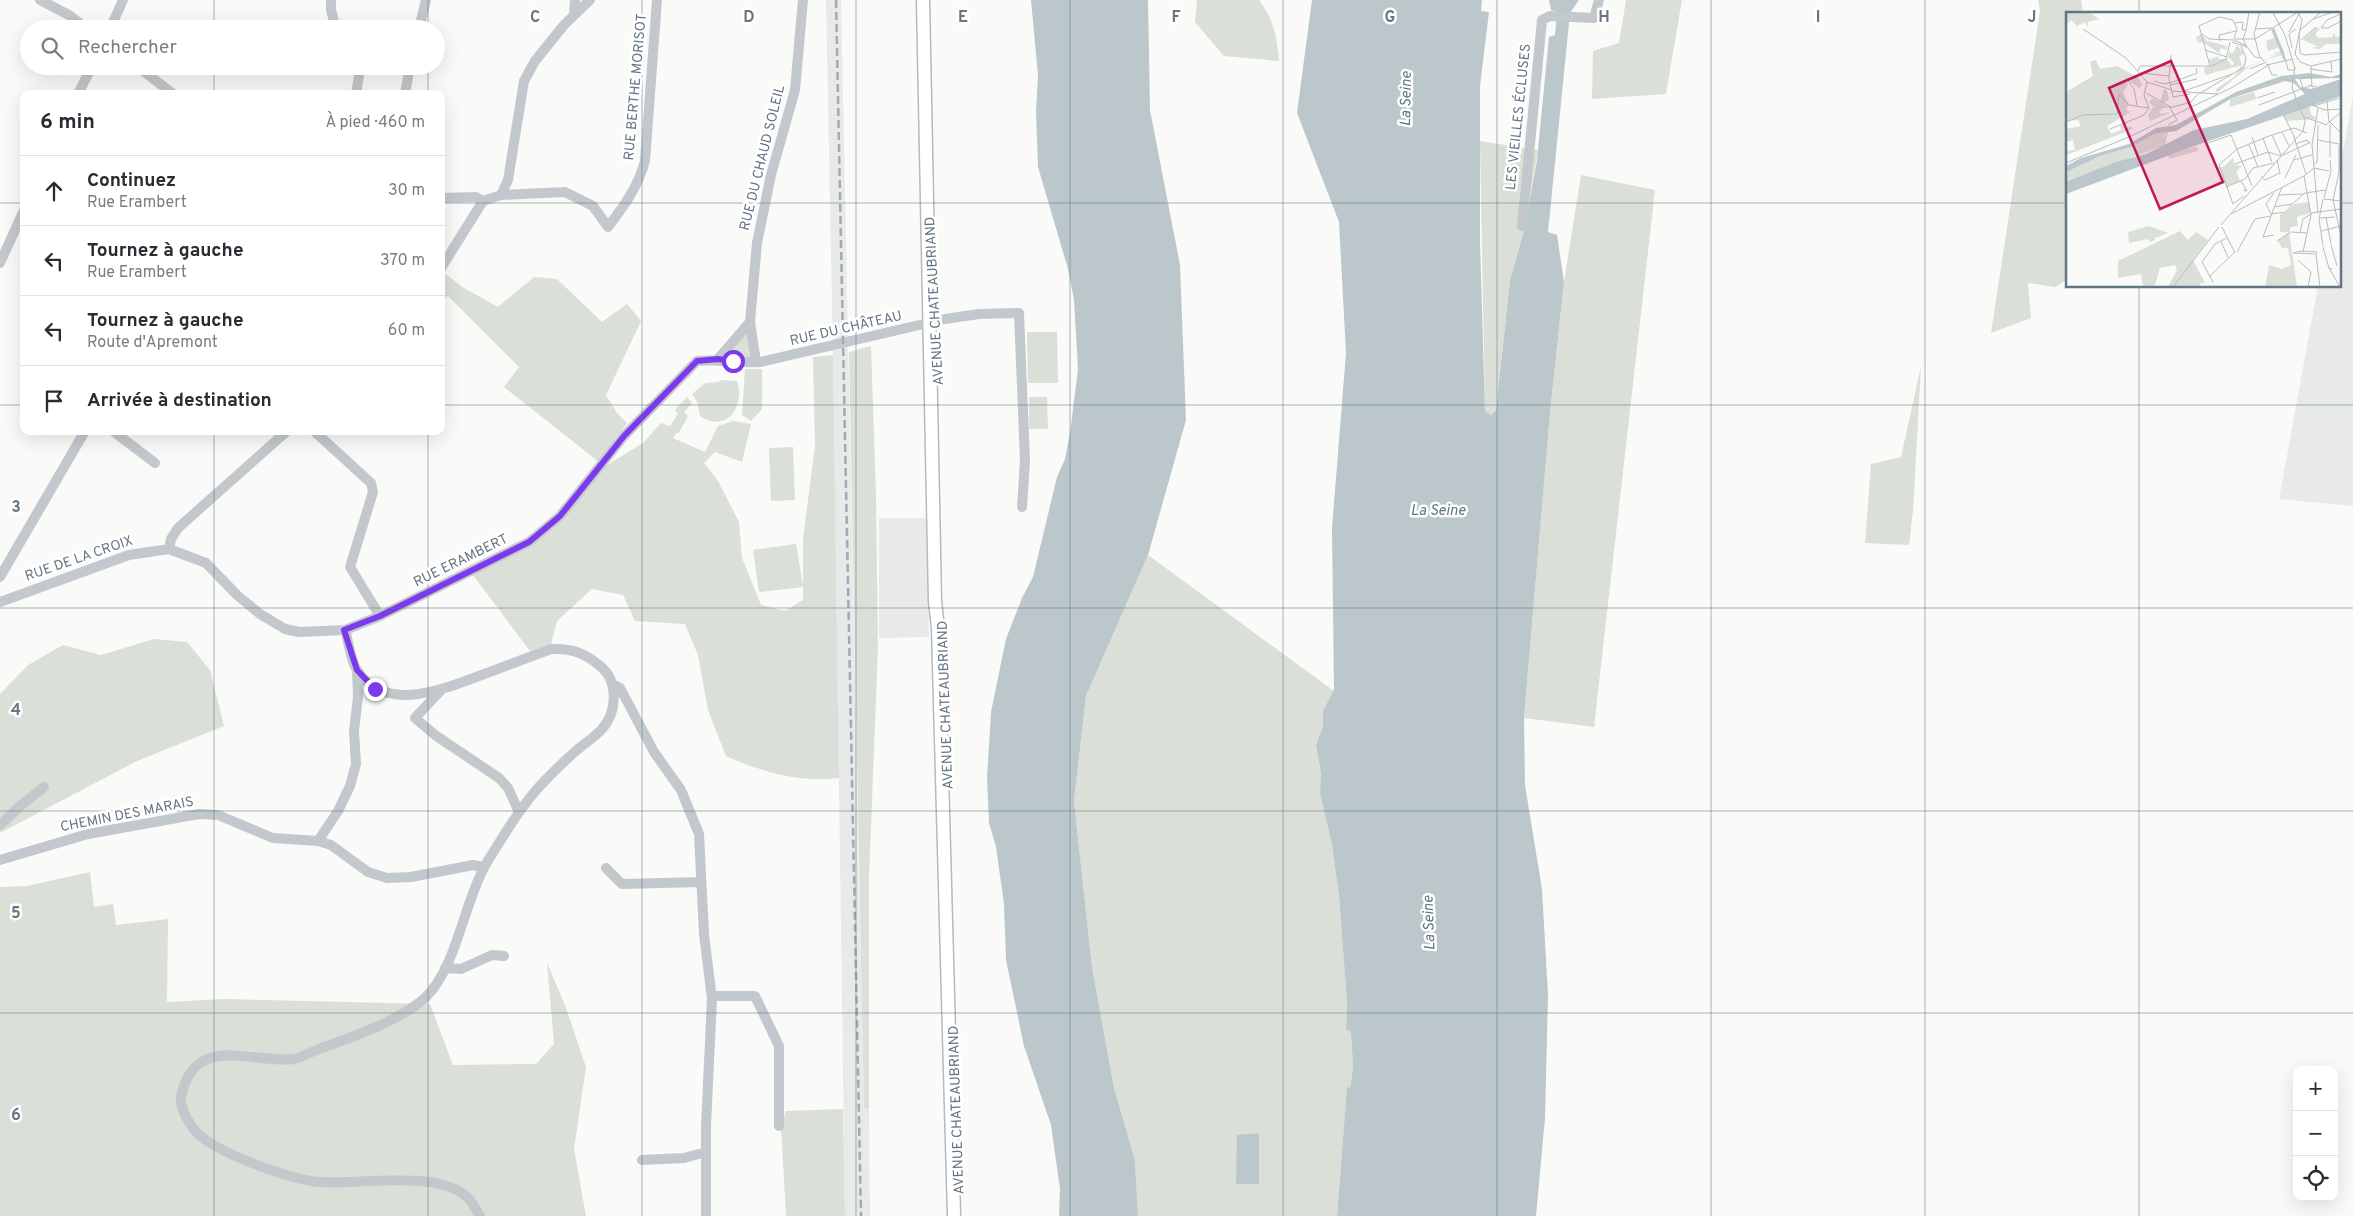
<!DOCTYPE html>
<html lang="fr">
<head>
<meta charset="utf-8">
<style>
	body { margin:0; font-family:Overpass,sans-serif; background:#f2f2f3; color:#2b2b33 }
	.controls { position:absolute; right:15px; bottom:15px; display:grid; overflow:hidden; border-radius:10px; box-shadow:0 5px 20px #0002 }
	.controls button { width:45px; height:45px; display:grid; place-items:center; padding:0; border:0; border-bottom:1px solid #e1e1e2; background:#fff; color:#2b2b33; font:25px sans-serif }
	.stop { position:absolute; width:15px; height:15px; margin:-11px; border:4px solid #7c3aed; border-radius:50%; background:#fff }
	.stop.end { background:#7c3aed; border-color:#fff; box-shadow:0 1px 5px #0008 }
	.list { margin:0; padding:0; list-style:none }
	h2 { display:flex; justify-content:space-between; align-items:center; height:65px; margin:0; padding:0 20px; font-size:21px }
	h2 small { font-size:16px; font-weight:400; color:#7c7c81 }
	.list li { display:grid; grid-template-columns:32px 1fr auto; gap:15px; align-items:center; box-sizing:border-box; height:70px; padding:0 20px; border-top:1px solid #e1e1e2 }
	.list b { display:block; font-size:19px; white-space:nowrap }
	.list p { margin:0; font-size:16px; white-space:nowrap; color:#7c7c81 }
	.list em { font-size:16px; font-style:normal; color:#7c7c81 }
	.icon { flex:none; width:28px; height:28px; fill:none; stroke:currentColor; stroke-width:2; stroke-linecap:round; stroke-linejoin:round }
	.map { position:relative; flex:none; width:2353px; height:1216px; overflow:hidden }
	.search { position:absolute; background:#fff; box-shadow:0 5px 20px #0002; left:20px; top:20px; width:425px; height:55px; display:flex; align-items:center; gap:12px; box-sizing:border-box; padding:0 18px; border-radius:28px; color:#7c7c81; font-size:19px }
	.panel { position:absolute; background:#fff; box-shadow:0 5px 20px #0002; left:20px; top:90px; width:425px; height:345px; border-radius:10px }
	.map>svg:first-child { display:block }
	.built { fill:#e8e9e9 }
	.green { fill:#dadfd7 }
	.water { fill:#bbc7cb }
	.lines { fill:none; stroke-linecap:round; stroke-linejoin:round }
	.major-casing { stroke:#b5babe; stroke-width:15 }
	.minor { stroke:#c3c8cc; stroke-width:10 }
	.major { stroke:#fff; stroke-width:12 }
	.rail { stroke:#a2aab0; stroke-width:2.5; stroke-dasharray:8 4; stroke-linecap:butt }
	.route { stroke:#7c3aed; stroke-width:6 }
	.grid { fill:none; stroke:#657683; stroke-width:1; stroke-opacity:0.55 }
	.labels { text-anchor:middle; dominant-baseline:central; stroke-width:5; stroke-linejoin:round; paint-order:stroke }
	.street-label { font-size:14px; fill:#657683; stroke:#fff }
	.water-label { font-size:15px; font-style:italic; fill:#60757c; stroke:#fff }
	.inset-river { fill:none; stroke:#bbc7cb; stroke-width:2.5 }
	.inset-road { fill:none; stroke:#b5bdc2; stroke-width:1 }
	.view { fill:#c2185b; fill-opacity:0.15; stroke:#c2185b; stroke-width:2.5 }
	.inset-edge { fill:none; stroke:#657683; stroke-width:2.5 }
	.grid-label { font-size:16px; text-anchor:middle; font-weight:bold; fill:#657683; stroke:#fff; stroke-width:5; stroke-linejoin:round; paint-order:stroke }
</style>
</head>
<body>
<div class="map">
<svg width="2353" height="1216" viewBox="0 0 2353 1216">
	<rect width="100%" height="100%" fill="#fafaf8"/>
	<!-- built -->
	<path class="built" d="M 826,0 L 841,0 L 864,1107 L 869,1108 L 870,1216 L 845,1216 L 833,355 Z
		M 2353,96 L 2353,506 L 2279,499 L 2318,286 L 2339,286 L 2339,172 Z
		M 879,518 L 927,518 L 929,637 L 879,638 Z"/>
	<!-- green -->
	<path class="green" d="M 1197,0 L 1259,0 C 1274,19 1277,38 1279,61 L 1224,56 L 1195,22 Z
		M 1626,0 L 1682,0 L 1666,94 L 1592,99 L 1593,51 L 1619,43 Z
		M 2038,0 L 2081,0 L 2083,14 L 2067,14 L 2067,280 L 2055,287 L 2028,283 L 2031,318 L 1991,333 L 2040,11 Z
		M 1480,141 L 1538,150 L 1524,231 L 1510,280 L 1496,410 L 1491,415 L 1485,411 Z
		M 1581,175 L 1655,190 L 1594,727 L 1524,718 L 1550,413 L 1564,282 Z
		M 444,273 L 464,288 L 498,307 L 534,277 L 557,279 L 602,322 L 627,304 L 641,321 L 606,395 L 617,413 L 627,423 L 599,462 L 504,387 L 519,367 L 448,296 L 441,303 L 441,277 Z
		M 748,331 L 750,360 L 727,356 Z
		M 1027,332 L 1057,332 L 1058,383 L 1028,383 Z
		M 871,346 L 876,497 L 878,646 L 869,877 L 869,1108 L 864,1108 L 849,352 Z
		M 833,355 L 839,778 C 800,783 762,772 726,756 L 708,710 L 698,655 L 685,624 L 635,621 L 623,595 L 592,589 L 557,621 L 551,644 L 530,651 L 473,575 L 531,545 L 604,467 L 643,443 L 661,423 L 670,426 L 678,414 L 675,410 L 687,397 L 692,403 L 684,412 L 688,416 L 679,433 L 676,433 L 673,438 L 705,452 L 718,426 L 733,421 L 751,424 L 742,462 L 715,452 L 704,463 L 718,481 L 739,522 L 742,558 L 761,605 L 785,611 L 803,600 L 803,587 L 759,592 L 753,550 L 796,544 L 803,585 L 803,539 L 815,446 L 813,357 Z
		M 1921,366 L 1913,511 L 1909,545 L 1865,543 L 1871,464 L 1901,457 Z
		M 745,369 L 762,369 L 762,409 L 751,421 L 742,415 Z
		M 720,380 L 737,381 C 746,406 726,434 700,416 L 697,402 L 692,394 L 705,383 L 719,382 Z
		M 1029,397 L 1047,397 L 1048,429 L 1029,429 Z
		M 793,447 L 795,500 L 771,501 L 769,448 Z
		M 1148,555 L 1334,691 L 1323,711 L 1323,726 L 1316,745 L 1321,774 L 1320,793 L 1332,845 L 1339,896 L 1347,1003 L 1346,1030 L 1351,1032 L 1353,1068 L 1350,1088 L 1347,1088 L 1337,1216 L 1138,1216 L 1135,1160 L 1114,1088 L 1092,967 L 1074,801 L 1086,696 Z
		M 154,639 L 187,642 L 210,670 L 224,726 L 137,761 L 0,833 L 0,694 L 28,665 L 63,645 L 101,655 Z
		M 90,872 L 94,907 L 113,904 L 116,925 L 168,919 L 167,1002 L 225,999 L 430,1004 L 453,1065 L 536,1064 L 554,1044 L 547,963 L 565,1005 L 586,1067 L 574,1149 L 586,1216 L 0,1216 L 0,887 L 27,886 Z
		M 843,1109 L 845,1216 L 786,1216 L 781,1126 L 786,1111 Z"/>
	<!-- water -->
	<path class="water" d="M 1031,0 L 1148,0 L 1150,110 L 1180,265 L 1186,420 L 1148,555 L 1086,696 L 1074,801 L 1092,967 L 1114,1088 L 1135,1160 L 1138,1216 L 1059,1216 L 1060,1189 L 1051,1125 L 1024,1046 L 1006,960 L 1004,904 L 996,847 L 989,823 L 987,778 L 991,712 L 1006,639 L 1022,598 L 1033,577 L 1057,477 L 1065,459 L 1070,433 L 1078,369 L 1074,300 L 1068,269 L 1038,167 L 1036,111 L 1038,76 Z
		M 1312,0 L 1482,0 L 1481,11 L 1489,12 L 1480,86 L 1480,243 L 1485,411 L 1491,415 L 1496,410 L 1510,280 L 1524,231 L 1537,160 L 1549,37 L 1555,35 L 1557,12 L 1551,10 L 1549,0 L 1579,0 L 1570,13 L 1548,232 L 1557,235 L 1564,282 L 1550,413 L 1524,718 L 1525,785 L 1542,889 L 1548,995 L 1545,1118 L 1536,1216 L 1337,1216 L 1347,1087 L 1350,1088 L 1353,1068 L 1351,1032 L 1346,1030 L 1347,1003 L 1339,896 L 1332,845 L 1320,793 L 1321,774 L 1316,745 L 1323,726 L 1323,711 L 1334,690 L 1332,528 L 1346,353 L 1339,222 L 1297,113 Z
		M 1259,1133 L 1259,1184 L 1236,1184 L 1237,1135 Z"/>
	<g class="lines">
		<defs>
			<path id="major" d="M 923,0 L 935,601 L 938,628 L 954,1216"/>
		</defs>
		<!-- major casing -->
		<use href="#major" class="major-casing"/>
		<!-- minor -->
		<path class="minor" d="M 40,0 L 69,15 L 87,29
			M 331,0 L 331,10 L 336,29
			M 574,14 L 575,0
			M 110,29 L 123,0
			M 419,29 L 426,0
			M 137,66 L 173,94
			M 78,94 L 92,66
			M 356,94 L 360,69 L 358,66
			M 405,94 L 410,66
			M 501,195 L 508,180 L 524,81 L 535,61 L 564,25 L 590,0
			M 441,198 L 476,197 L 483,201
			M 483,201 L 501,195 L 565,192 L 593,206 L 608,227 C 624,206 638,187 645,161 L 657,0
			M 1522,226 L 1542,20 L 1550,16 L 1594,18 L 1599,0
			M 0,263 L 24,210
			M 441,268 L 483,201
			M 718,359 L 750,322
			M 756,362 L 750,322 L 757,243 L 771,175 L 795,90 L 803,0
			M 113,431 L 155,463
			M 314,431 L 371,483 L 373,492 L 350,567 L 380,616
			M 169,549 L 171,539 L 178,528 L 287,431
			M 0,577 L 85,431
			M 0,602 L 129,555 L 169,549 L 206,563 L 237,595 L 260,614 L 285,629 L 299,632 L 345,630 L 380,616 L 529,542 L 560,516 L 624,436 L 697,361 C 718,359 739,363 760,362 L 945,319 L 979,314 L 1019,313 L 1025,461 L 1022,507
			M 345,630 C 349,642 350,660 357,670 C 386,716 448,687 487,673 C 508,665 530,657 551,649 C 571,648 585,653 600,666 C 619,681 617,712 602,729 C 595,737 585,743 577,750 C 563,762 550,775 538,788 C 518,811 502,838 486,864 C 464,902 457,966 426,997 C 400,1021 352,1037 319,1049 C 311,1052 302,1057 294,1059 C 258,1064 205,1037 186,1081 C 183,1088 180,1095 181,1102 C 183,1114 191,1127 199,1135 C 221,1154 291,1180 320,1182 C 357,1185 440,1169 468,1198 C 473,1203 476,1210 480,1216
			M 613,684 L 620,688 L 654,752 L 681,790 L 699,834 L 704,934 L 712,999 L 706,1126 L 706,1216
			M 442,689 L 415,718 L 435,735 L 499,778 L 508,788 L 519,812
			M 0,825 L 20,806 L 44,787
			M 318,841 L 338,811 L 350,786 L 356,764 L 354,731 L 358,697 L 357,670
			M 0,860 L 88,834 L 199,814 L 218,815 L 273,838 L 318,841 L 331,845 L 368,872 L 387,878 L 411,877 L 473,865 L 484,867
			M 606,868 L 622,884 L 701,882
			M 445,968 L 461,969 L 492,955 L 504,956
			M 712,996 L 755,996 L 779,1046 L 779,1126
			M 642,1160 L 684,1158 L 706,1152"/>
		<!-- major -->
		<use href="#major" class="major"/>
		<!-- rail -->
		<path class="rail" d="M 836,0 L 861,1216"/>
	</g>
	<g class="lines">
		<!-- route -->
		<path class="route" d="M 375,689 L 357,670 L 344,630 L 380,616 L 529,542 L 560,516 L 624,436 L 697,361 L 718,359 L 733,361"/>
	</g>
	<!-- grid -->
	<path class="grid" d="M 214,0 L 214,29M 428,0 L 428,29M 642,0 L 642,1216M 856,0 L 856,1216M 1070,0 L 1070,1216M 1283,0 L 1283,1216M 1497,0 L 1497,1216M 1711,0 L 1711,1216M 1925,0 L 1925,1216M 2139,0 L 2139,14M 214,66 L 214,94M 428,66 L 428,94M 0,203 L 24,203M 441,203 L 2067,203M 2339,203 L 2353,203M 2139,286 L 2139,1216M 0,405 L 24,405M 441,405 L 2353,405M 214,431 L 214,1216M 428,431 L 428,1216M 0,608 L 2353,608M 0,811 L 2353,811M 0,1013 L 2353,1013"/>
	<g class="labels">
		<!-- street labels -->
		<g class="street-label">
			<text transform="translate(636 87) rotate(-85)">RUE BERTHE MORISOT</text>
			<text transform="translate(1519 117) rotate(-84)">LES VIEILLES ÉCLUSES</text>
			<text transform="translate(763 158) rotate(-76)">RUE DU CHAUD SOLEIL</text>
			<text transform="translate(935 301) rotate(-93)">AVENUE CHATEAUBRIAND</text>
			<text transform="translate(846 329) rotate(-13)">RUE DU CHÂTEAU</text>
			<text transform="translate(79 559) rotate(-19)">RUE DE LA CROIX</text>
			<text transform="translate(461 561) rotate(-26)">RUE ERAMBERT</text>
			<text transform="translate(946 705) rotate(-92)">AVENUE CHATEAUBRIAND</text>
			<text transform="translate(127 815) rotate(-11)">CHEMIN DES MARAIS</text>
			<text transform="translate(957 1110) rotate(-92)">AVENUE CHATEAUBRIAND</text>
		</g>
		<!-- water labels -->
		<g class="water-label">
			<text transform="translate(1407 99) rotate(-89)">La Seine</text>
			<text x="1438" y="511">La Seine</text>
			<text transform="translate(1430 923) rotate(-92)">La Seine</text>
		</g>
	</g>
	<!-- overview -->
	<g transform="translate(2066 12)">
		<rect width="275" height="275" fill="#fafaf8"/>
		<path d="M 0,0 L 23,0 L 33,7 L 22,10 L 22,15 L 19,10 L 11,14 L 5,8 L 0,13 ZM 250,15 L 254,17 L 249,22 L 252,26 L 266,25 L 268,21 L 270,25 L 275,24 L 275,32 L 260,32 L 254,37 L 249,37 L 247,35 L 253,35 L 237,28 ZM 208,16 L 219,42 L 224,41 L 197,48 L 216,41 L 204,43 L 215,39 L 214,35 L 202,39 L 200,29 L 208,26 L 205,17 ZM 135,22 L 141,29 L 161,34 L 160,38 L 155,36 L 153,41 L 136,30 L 132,31 L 130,25 ZM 171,33 L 178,41 L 173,45 L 176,53 L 139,63 L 138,55 L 145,54 L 147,59 L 142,48 L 153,44 L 152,47 L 161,47 L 166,54 L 168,51 L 162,45 L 163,40 L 167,41 ZM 30,48 L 34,57 L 51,54 L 73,66 L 76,73 L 73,76 L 59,66 L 62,73 L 57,80 L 63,93 L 60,96 L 62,100 L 68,98 L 41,114 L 45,122 L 55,118 L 54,114 L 57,113 L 59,117 L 65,114 L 67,117 L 0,143 L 0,139 L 9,138 L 7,128 L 0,130 L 0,117 L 15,114 L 12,108 L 0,109 L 0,80 L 27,64 L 24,50 ZM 196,49 L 180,57 L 151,81 L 150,77 L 168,65 L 176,53 L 179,56 ZM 98,77 L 101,78 L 103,88 L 97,91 L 103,96 L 97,96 L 93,100 L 95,102 L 105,100 L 84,109 L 82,103 L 88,94 L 83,91 L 86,86 L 94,90 ZM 188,80 L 190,87 L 164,95 L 164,87 ZM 243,93 L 245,102 L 251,107 L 220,109 L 217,102 ZM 102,120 L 99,133 L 0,170 L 2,158 L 34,144 L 65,135 L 87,122 ZM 131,134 L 132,139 L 103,147 L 102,143 ZM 167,146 L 169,153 L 176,154 L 170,160 L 174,169 L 160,174 L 153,155 L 157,155 ZM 243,190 L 244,201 L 231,205 L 232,214 L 225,215 L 223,220 L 231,275 L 199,275 L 203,253 L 216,257 L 225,253 L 222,236 L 216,236 L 212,229 L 223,220 L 214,220 L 214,202 L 220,201 L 228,192 ZM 83,214 L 102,221 L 90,226 L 88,224 L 89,228 L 84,230 L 82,227 L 63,231 L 62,220 ZM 114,219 L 122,228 L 130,220 L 142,228 L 127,248 L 139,271 L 135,271 L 133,275 L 102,275 L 111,258 L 109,253 L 94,256 L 89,273 L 85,275 L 77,274 L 75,262 L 52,266 L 52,249 Z" fill="#dadfd7"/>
		<path d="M 244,61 L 265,65 L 275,62 L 275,66 L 229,67 L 234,75 L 245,77 L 275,67 L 275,84 L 128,134 L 0,182 L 0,170 L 50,150 L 80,142 L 128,118 L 181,107 L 239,82 L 228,71 L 219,69 L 166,86 L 110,119 L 88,122 L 65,135 L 34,144 L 0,160 L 0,154 L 15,146 L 63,132 L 90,116 L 110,113 L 170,80 L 215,64 Z" fill="#bbc7cb"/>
		<path class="inset-river" d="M 207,17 L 219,48"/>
		<path class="inset-road" d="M 194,0 L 188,22 L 193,43 L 201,53M 232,0 L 236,8 L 229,42 L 234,50 L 245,54M 207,1 L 219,23 L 229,57M 247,7 L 267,0M 169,11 L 177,10 L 176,18M 255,16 L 261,8 L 275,2M 255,16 L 262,16 L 275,9M 17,17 L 60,46 L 81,70 L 106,78M 189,17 L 206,16M 176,18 L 180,18 L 183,0M 180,18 L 177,27 L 181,35M 233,19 L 255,0M 223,20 L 233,2M 233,20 L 234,41 L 239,43 L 275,40M 136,22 L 143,27 L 168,28 L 181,34M 169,27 L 189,27M 189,27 L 232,0M 235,28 L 250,15M 154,29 L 153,23 L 170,19M 166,30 L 181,35 L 189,45 L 195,46M 226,36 L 223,22 L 230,17M 139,38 L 161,45M 105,43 L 103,67 L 107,85 L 124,82M 220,49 L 222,58 L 229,58M 201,53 L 227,47M 202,53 L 206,63 L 211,63M 144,54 L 133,14 L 153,5 L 167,8 L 171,17 L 168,27M 184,57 L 198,51M 244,57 L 266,60 L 265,49M 245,57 L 246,75 L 250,74M 245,57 L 245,54 L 275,47M 72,59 L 74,54 L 146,54 L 160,47 L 164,30M 74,61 L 103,64M 60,66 L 68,77 L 71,93M 88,69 L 98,72 L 110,69 L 131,61 L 130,56M 104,73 L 131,67M 167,75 L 204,52M 237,76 L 234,67 L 245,65M 106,79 L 152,82M 118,79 L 166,62M 80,81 L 105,95M 133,82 L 178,55 L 180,46 L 175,34M 191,86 L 209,80M 261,89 L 263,110M 193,93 L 246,73M 246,93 L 259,98 L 275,97M 248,94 L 273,86M 103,96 L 125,90 L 132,82M 252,96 L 246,133 L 252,201M 217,102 L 229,126M 238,105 L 261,113M 263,109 L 275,121M 0,110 L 17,103 L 51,102 L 53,82 L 63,93 L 83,96 L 78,83 L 81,70M 261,112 L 275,100M 264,112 L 264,145M 102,113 L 111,108 L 103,94M 44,117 L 78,103 L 83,96M 216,120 L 223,134M 206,123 L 215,143M 186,125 L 192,143M 228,125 L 240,162M 197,126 L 206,150M 252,128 L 273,132M 138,129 L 142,131 L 165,123 L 186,174M 229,132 L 241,128 L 243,131M 183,133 L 192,155M 273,133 L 273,160 L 267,188 L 275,224M 228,148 L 246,143M 0,151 L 65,124 L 167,75M 169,152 L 202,140 L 215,144 L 245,130M 248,153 L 251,150 L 252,113M 195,164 L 199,168 L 214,161 L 211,148M 219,166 L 230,143M 175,169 L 181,179 L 177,178M 160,175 L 179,167 L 187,156 L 208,151M 208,181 L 200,192 L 205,202 L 220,200 L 226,192M 213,183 L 237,182M 178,184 L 167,192 L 153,153 L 171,137 L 203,124 L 228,116 L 241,121M 258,186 L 265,159 L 264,148M 258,187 L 275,189M 208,195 L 226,192 L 239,181 L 260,178M 245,201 L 275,197M 165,202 L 238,164 L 248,156 L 263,159M 260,205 L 265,232M 254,206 L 269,205M 155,213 L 237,119 L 239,109 L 226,76 L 229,55M 156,215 L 169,241M 255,219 L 275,214M 234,221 L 237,207 L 245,202M 208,223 L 197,225 L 216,175M 211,229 L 225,220 L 241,221M 155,230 L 162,245M 265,233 L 271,254M 257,234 L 253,207 L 257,187M 257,235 L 263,256M 171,240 L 189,207 L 205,204M 237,240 L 245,203 L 238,164M 249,242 L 227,241 L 235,239 L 251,240 L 250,243M 250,243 L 254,275M 232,248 L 245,260 L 242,275M 136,250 L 149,232 L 161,226M 136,250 L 147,270M 266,257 L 263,256 L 274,275M 144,264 L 169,240M 107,275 L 153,215"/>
		<path class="view" d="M 105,49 L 157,170 L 94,197 L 43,76 Z"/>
		<rect width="275" height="275" class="inset-edge"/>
	</g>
	<g class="grid-label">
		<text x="535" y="22">C</text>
		<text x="749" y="22">D</text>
		<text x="963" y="22">E</text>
		<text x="1176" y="22">F</text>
		<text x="1390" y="22">G</text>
		<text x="1604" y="22">H</text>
		<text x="1818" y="22">I</text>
		<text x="2032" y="22">J</text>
		<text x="16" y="512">3</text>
		<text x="16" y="715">4</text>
		<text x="16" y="918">5</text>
		<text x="16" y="1120">6</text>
	</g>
</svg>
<div class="controls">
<button>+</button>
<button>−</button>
<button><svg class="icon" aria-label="locate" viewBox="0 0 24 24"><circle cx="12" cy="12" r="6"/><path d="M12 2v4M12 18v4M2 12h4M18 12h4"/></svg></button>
</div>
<div class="stop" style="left:733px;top:361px"></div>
<div class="stop end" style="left:375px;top:689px"></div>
<div class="search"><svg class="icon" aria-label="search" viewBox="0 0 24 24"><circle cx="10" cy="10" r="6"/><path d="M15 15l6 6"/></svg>Rechercher</div>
<section class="panel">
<h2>6 min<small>À pied · 460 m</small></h2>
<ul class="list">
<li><svg class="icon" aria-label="ahead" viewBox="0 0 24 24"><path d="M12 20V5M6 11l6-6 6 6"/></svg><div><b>Continuez</b><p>Rue Erambert</p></div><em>30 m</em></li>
<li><svg class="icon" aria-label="left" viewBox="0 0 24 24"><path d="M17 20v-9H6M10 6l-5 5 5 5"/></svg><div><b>Tournez à gauche</b><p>Rue Erambert</p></div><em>370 m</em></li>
<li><svg class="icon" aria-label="left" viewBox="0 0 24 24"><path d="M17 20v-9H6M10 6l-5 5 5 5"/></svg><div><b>Tournez à gauche</b><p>Route d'Apremont</p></div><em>60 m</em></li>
<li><svg class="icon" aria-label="arrive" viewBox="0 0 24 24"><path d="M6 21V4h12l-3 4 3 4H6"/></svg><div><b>Arrivée à destination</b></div></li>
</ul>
</section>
</div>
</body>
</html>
